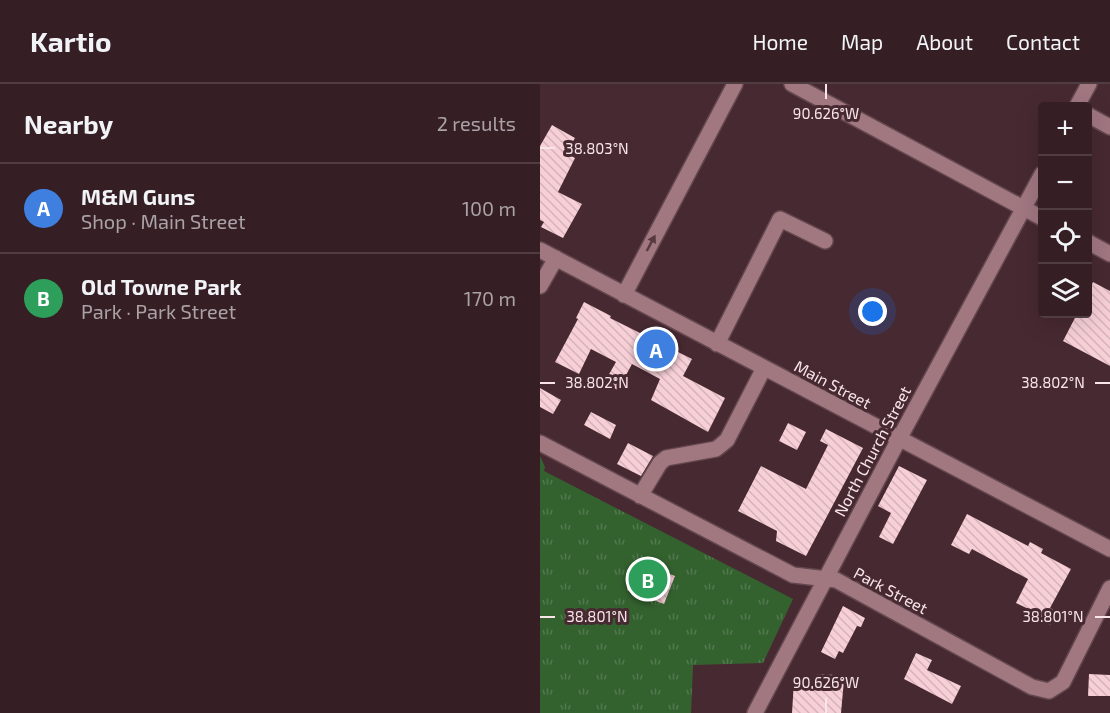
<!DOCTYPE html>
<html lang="en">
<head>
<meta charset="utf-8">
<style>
	body { margin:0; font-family:"Exo 2",sans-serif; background:#3d272d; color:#f1f3f6 }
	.controls { position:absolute; right:18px; top:18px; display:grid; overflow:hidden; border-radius:6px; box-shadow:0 6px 24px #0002 }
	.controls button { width:54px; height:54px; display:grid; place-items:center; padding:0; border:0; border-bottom:2px solid #4f3d42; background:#351f25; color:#f1f3f6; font:30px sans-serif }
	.you { position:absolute; left:333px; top:228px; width:21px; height:21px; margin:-15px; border:4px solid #fff; border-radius:50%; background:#1a73e8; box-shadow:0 0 0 9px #1a73e833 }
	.badge { display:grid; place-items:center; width:39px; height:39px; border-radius:50%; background:#6cd362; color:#fff; font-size:20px; font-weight:700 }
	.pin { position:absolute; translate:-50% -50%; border:3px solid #fff; box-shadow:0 2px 6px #0006 }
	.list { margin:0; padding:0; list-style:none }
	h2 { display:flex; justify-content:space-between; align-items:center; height:78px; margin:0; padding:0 24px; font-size:26px }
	h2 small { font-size:20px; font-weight:400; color:#aaa2a7 }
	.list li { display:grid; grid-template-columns:39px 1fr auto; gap:18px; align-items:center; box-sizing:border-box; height:90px; padding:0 24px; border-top:2px solid #4f3d42 }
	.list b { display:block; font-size:22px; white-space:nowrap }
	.list p { margin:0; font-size:20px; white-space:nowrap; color:#aaa2a7 }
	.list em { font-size:20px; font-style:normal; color:#aaa2a7 }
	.icon { flex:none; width:33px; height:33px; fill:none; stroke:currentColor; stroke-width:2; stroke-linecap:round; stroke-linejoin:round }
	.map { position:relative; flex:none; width:570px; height:629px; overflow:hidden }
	header { display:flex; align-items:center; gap:36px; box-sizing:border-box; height:84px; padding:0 30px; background:#351f25; border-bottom:2px solid #4f3d42 }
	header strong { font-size:28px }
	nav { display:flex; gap:33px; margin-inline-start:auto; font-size:21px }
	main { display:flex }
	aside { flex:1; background:#351f25 }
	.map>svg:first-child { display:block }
	.grass { fill:url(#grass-tufts) }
	.building { fill:url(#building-back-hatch) }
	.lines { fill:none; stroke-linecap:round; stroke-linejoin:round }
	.minor-casing { stroke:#63474e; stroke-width:18 }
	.minor { stroke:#a17780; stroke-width:15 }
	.oneway { fill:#593941 }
	.ticks { fill:none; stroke:#f9e5e9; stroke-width:2 }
	.labels { text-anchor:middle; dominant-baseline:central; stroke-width:6; stroke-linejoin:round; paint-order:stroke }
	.street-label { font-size:16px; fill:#f9e5e9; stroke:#472931 }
	.ticks-label { font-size:15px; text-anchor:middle; fill:#f9e5e9; stroke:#472931; stroke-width:6; stroke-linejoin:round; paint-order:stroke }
</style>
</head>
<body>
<header>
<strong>Kartio</strong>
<nav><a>Home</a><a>Map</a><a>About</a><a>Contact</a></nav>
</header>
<main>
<aside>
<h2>Nearby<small>2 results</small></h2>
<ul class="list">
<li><span class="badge" style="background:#3f7fe0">A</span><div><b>M&amp;M Guns</b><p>Shop · Main Street</p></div><em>100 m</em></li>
<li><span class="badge" style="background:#2e9e5b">B</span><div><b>Old Towne Park</b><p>Park · Park Street</p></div><em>170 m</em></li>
</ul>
</aside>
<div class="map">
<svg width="570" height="629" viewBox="0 0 570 629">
	<defs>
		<pattern id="grass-tufts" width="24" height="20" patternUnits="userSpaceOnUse" patternTransform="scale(1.5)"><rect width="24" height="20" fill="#34622f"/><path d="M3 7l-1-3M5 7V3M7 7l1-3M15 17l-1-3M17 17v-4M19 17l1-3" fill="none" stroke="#52784d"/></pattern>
		<pattern id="building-back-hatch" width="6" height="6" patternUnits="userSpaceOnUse" patternTransform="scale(1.5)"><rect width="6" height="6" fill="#f7cfd7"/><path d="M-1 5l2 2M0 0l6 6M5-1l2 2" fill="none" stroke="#d5b3ba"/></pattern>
	</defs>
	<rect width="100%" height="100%" fill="#472931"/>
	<!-- grass -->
	<path class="grass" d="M 0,372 L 5,383 L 4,387 L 253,515 L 223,579 L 153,581 L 151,629 L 0,629 Z"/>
	<!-- building -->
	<path class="building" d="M 12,41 L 35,54 L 26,69 L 35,74 L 18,108 L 42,120 L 23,154 L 1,143 L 4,138 L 0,136 L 0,62 Z
		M 553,198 L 570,207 L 570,282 L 523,257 L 537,230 L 548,230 L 548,209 Z
		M 44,218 L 71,232 L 70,234 L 152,275 L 143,292 L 185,314 L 168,348 L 111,316 L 120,295 L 92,280 L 78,306 L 64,299 L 76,278 L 51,265 L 39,290 L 15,278 L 38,235 L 36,234 Z
		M 0,304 L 21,316 L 13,330 L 0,323 Z
		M 51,328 L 76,341 L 70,355 L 44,341 Z
		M 248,339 L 266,348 L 257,366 L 239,357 Z
		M 286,345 L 323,364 L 266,472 L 236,457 L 237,447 L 198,427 L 221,382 L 266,405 L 288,361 L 280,357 Z
		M 88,359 L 113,372 L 101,392 L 77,380 Z
		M 359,382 L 387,396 L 353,460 L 339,453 L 351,429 L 338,422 Z
		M 427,430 L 488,462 L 490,458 L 503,465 L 501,469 L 531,485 L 510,524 L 516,527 L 510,541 L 497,534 L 499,530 L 476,519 L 488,495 L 432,465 L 429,470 L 411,461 Z
		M 98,478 L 135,492 L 124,520 L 87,506 Z
		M 303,522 L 325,534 L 321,543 L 317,542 L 303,569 L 299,567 L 295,575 L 281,568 Z
		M 376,569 L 392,576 L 387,586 L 421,602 L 412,620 L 364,595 Z
		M 277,590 L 295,591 L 304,596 L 301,629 L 252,629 L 254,597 L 277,599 Z
		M 549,590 L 570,591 L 570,612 L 548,612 Z"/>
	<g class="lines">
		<defs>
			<path id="minor" d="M 252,0 L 502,134
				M 537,22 L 549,0
				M 548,31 L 570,43
				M 548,158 L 570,170
				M 0,166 L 570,465
				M 0,202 L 16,174
				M 84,211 L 195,0
				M 177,260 L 240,135 L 285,157
				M 0,359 L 253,491 L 296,496 L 492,603 L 509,607 L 523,598 L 570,504
				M 100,412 L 120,379 L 126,374 L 176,365 L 181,361 L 187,356 L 224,284
				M 215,629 L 359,355 L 502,90"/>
		</defs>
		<!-- minor casing -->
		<use href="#minor" class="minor-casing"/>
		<!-- minor -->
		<use href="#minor" class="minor"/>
	</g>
	<!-- one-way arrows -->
	<defs><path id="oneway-solid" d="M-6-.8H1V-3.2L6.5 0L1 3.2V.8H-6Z" transform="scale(1.5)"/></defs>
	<use class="oneway" href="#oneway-solid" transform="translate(111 159) rotate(-62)"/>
	<!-- ticks -->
	<path class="ticks" d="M 286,0 L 286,15M 0,64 L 15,64M 0,299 L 15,299M 555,299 L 570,299M 0,533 L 15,533M 555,533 L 570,533M 286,614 L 286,629"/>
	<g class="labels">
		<!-- street labels -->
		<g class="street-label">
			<text transform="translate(293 300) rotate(28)">Main Street</text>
			<text transform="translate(332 367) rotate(-62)">North Church Street</text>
			<text transform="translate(351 506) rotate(28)">Park Street</text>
		</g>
	</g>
	<g class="ticks-label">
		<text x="286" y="35">90.626°W</text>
		<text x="57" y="70">38.803°N</text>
		<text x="57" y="304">38.802°N</text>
		<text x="513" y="304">38.802°N</text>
		<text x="57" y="538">38.801°N</text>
		<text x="513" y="538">38.801°N</text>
		<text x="286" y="604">90.626°W</text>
	</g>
</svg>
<div class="controls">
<button>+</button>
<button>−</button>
<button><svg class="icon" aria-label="locate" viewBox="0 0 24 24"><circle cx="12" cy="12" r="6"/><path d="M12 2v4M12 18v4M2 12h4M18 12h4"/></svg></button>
<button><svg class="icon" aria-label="layers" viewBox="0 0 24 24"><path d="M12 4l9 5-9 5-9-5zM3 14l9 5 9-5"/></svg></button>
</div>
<div class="you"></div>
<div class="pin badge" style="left:116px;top:265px;background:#3f7fe0">A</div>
<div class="pin badge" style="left:108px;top:495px;background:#2e9e5b">B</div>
</div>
</main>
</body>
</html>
